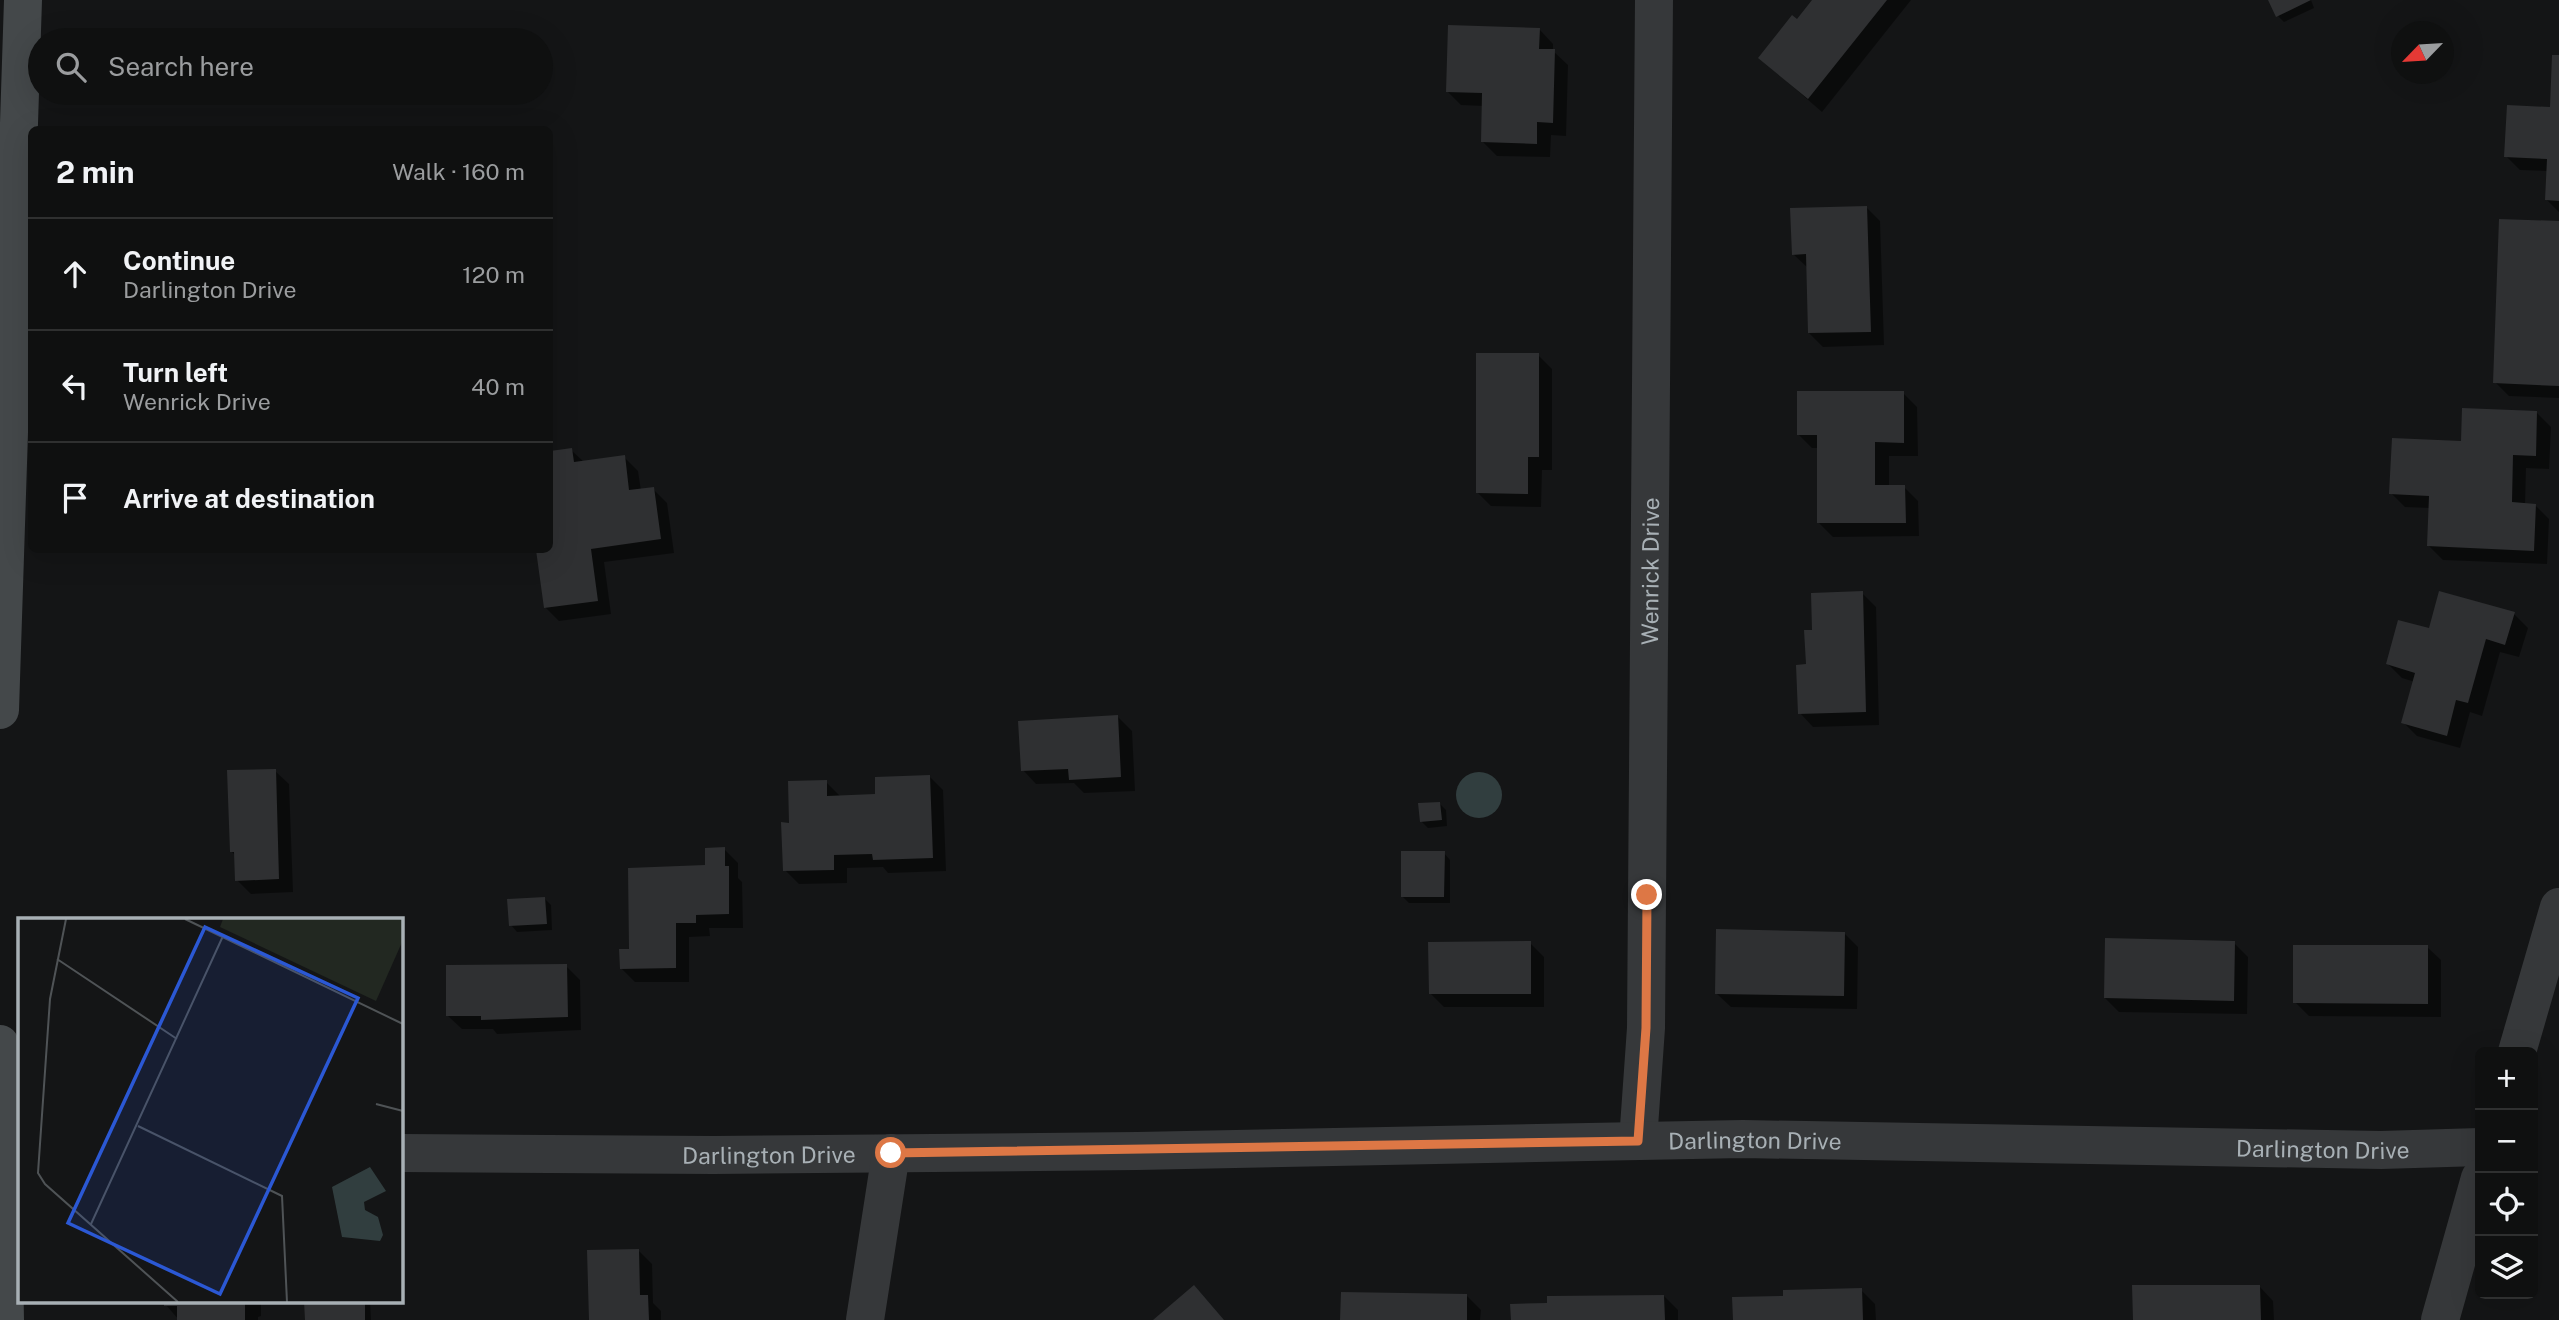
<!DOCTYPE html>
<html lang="en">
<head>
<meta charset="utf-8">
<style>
	body { margin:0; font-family:"Public Sans",sans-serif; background:#1d1e1e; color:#f1f3f6 }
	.controls { position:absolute; right:21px; bottom:21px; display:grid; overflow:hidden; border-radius:10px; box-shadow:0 7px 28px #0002 }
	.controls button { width:63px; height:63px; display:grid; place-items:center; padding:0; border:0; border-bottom:2px solid #2f3030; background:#0f1010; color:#f1f3f6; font:35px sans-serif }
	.compass { position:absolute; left:2391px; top:21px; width:63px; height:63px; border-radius:50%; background:#0f1010; box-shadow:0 7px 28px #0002; rotate:245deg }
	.stop { position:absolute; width:21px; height:21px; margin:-16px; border:5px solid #dd7745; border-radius:50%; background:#fff }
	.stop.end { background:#dd7745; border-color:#fff; box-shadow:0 2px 7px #0008 }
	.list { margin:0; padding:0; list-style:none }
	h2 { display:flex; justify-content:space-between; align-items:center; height:91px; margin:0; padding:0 28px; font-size:30px }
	h2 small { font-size:23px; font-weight:400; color:#9b9d9f }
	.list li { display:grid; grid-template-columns:46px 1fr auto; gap:21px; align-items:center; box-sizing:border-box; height:112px; padding:0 28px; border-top:2px solid #2f3030 }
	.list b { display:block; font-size:26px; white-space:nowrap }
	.list p { margin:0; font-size:23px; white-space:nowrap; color:#9b9d9f }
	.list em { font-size:23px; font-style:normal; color:#9b9d9f }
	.icon { flex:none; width:38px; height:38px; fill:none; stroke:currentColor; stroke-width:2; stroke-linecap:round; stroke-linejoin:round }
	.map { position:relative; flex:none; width:2559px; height:1320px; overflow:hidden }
	.search { position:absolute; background:#0f1010; box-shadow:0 7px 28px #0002; left:28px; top:28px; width:525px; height:77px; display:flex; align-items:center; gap:18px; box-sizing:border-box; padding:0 24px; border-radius:38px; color:#9b9d9f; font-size:26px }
	.panel { position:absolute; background:#0f1010; box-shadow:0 7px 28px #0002; left:28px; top:126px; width:525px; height:427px; border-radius:10px }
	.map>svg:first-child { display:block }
	.water { fill:#313e3f }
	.shadow { fill:#0007 }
	.building { fill:#2f3032 }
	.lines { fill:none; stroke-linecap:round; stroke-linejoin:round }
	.minor { stroke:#36383a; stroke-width:38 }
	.secondary { stroke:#44484a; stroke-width:38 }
	.route { stroke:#dd7745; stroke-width:9 }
	.labels { text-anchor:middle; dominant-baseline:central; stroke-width:5; stroke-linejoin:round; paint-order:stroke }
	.street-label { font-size:23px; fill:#a8b0b5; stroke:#0f1011 }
	.inset-road { fill:none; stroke:#4f5356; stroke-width:2 }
	.view { fill:#2b58d4; fill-opacity:0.15; stroke:#2b58d4; stroke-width:3.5 }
	.inset-edge { fill:none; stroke:#a8b0b5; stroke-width:3.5 }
</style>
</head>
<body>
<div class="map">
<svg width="2559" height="1320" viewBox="0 0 2559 1320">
	<rect width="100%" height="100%" fill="#141516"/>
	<!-- water -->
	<path class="water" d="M1456 795a23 23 0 1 1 46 0a23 23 0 1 1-46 0Z"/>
	<!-- shadow -->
	<path class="shadow" d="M 1814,0 L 1911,0 L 1822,112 L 1760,58 L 1797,21 Z
		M 2270,0 L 2311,0 L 2314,8 L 2284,22 L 2278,16 Z
		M 1540,30 L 1553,44 L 1553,51 L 1568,65 L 1566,136 L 1551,135 L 1550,157 L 1497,156 L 1483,142 L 1484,106 L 1461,105 L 1447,91 Z
		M 2559,57 L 2559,212 L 2546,199 L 2548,171 L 2520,170 L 2506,156 L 2552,109 Z
		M 1866,207 L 1880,221 L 1884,345 L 1823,347 L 1809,333 L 1808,268 L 1793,254 Z
		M 2559,223 L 2559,398 L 2509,396 L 2495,382 Z
		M 1538,355 L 1552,369 L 1552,470 L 1542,470 L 1541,507 L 1491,506 L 1477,492 Z
		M 1903,393 L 1917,407 L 1918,456 L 1889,456 L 1889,487 L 1904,487 L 1918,501 L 1919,536 L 1833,537 L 1819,523 L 1819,448 L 1812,448 L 1798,434 Z
		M 2537,413 L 2551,427 L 2549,469 L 2526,468 L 2525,505 L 2535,505 L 2549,519 L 2547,564 L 2443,560 L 2429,546 L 2430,508 L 2405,507 L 2391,493 Z
		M 571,450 L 584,462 L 624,457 L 638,471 L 641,491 L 653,489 L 667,503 L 674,553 L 604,562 L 611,614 L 559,621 L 545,607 L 538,550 L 550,550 L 550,453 Z
		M 1862,593 L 1876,607 L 1879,725 L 1813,727 L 1800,713 L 1814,631 Z
		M 2514,614 L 2528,628 L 2519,657 L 2500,652 L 2482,716 L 2470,712 L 2460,748 L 2417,736 L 2403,722 L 2415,682 L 2402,678 L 2388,664 L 2430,630 Z
		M 1118,717 L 1132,731 L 1135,791 L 1084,793 L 1074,783 L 1036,784 L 1023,770 Z
		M 275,771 L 289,784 L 293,892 L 251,894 L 237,880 L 236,856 L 231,851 Z
		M 929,776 L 943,790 L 946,871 L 888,873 L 883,867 L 847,868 L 847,883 L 799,884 L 785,870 L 791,824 L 826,782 L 840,796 L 877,796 Z
		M 1439,803 L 1446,810 L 1447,826 L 1428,828 L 1421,821 Z
		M 724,849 L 738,863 L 738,878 L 742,882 L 743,928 L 709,928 L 710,936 L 689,937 L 689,982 L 635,982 L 621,968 L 631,951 Z
		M 1444,853 L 1450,860 L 1450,903 L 1409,903 L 1402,896 Z
		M 544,898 L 551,905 L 552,930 L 517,932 L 511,925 Z
		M 1844,933 L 1858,947 L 1857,1009 L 1731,1007 L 1717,994 Z
		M 1530,943 L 1544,957 L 1544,1007 L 1444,1007 L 1430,993 Z
		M 2234,943 L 2248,957 L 2247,1014 L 2119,1012 L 2105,998 Z
		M 2427,947 L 2441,960 L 2441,1017 L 2309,1016 L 2295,1002 Z
		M 566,966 L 580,980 L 581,1030 L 497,1034 L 493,1029 L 462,1029 L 448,1016 Z
		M 638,1250 L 652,1264 L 653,1303 L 661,1311 L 661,1320 L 591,1320 Z
		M 2260,1287 L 2273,1301 L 2274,1320 L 2135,1320 Z
		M 1861,1290 L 1875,1304 L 1876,1320 L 1734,1320 L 1785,1298 Z
		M 1467,1296 L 1481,1310 L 1480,1320 L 1342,1320 Z
		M 1664,1296 L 1678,1310 L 1678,1320 L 1512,1320 Z
		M 166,1301 L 261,1301 L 261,1316 L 258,1317 L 258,1320 L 179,1320 L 166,1305 Z
		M 306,1301 L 370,1301 L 371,1320 L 307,1320 Z"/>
	<!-- building -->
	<path class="building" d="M 1812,0 L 1887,0 L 1808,99 L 1758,58 L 1792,15 L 1797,19 Z
		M 2268,0 L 2311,0 L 2276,17 Z
		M 1448,25 L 1540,28 L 1539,49 L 1555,49 L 1553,123 L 1537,122 L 1537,144 L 1481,142 L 1482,93 L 1446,92 Z
		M 2552,55 L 2559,55 L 2559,201 L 2545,200 L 2547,159 L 2504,157 L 2507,105 L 2550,107 Z
		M 1867,206 L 1871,332 L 1808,333 L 1806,254 L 1792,255 L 1790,208 Z
		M 2499,219 L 2559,221 L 2559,386 L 2493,383 Z
		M 1476,353 L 1539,353 L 1539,457 L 1528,457 L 1528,494 L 1476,493 Z
		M 1797,391 L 1904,391 L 1904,443 L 1875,442 L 1875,485 L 1905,485 L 1906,523 L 1817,523 L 1817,435 L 1797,435 Z
		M 2462,408 L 2537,411 L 2536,456 L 2513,455 L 2512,502 L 2536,504 L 2534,551 L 2427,546 L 2429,496 L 2389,494 L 2392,438 L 2461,441 Z
		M 572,448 L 574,462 L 625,455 L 629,490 L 654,487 L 661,539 L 591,549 L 598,601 L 544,608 L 536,550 L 550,550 L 550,451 Z
		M 1863,591 L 1866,712 L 1798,714 L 1796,665 L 1806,664 L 1804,630 L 1812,630 L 1811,593 Z
		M 2439,591 L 2515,612 L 2505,645 L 2486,639 L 2468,703 L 2456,700 L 2447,736 L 2401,723 L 2415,673 L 2386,664 L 2398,620 L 2429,628 Z
		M 1118,715 L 1121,777 L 1069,780 L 1068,769 L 1021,771 L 1018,721 Z
		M 276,769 L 279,879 L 235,881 L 234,852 L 230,852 L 227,770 Z
		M 930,775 L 933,858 L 873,860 L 872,854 L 834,855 L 834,870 L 783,871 L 781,822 L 789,823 L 788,781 L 827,780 L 827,796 L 875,794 L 875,777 Z
		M 1440,802 L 1442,820 L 1420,822 L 1418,803 Z
		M 725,847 L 725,866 L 729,866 L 729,914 L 696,915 L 696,923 L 676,923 L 676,968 L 620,969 L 619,949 L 629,949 L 628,868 L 705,865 L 705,848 Z
		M 1401,851 L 1445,851 L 1444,897 L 1401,897 Z
		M 545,897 L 547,924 L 509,926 L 507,899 Z
		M 1716,929 L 1845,932 L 1844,996 L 1715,994 Z
		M 2105,938 L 2235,941 L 2234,1001 L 2104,998 Z
		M 1531,941 L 1531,994 L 1429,994 L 1428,942 Z
		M 2293,945 L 2428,945 L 2428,1004 L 2293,1003 Z
		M 567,964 L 568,1017 L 481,1020 L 481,1016 L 446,1016 L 446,965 Z
		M 639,1249 L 640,1295 L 648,1295 L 649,1320 L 589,1320 L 587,1250 Z
		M 1194,1285 L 1224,1320 L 1153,1320 Z
		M 2132,1285 L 2260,1285 L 2261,1320 L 2133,1320 Z
		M 1862,1288 L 1863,1320 L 1733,1320 L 1732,1297 L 1783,1296 L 1783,1290 Z
		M 1341,1292 L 1467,1294 L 1467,1320 L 1340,1320 Z
		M 1664,1295 L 1665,1320 L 1511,1320 L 1510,1304 L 1547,1303 L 1547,1296 Z
		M 164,1301 L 248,1301 L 248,1303 L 245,1303 L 245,1320 L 177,1320 L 177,1306 L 164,1306 Z
		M 304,1301 L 365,1301 L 365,1320 L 305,1320 Z"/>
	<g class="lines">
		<!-- minor -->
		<g class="minor">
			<path d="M 2517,1052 L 2559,907"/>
			<path id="s1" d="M 1638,1141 L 1646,1028 L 1654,0"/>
			<path id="s2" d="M 401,1153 L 714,1155 L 1137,1151 L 1743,1139 L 2381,1150 L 2480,1147"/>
			<path d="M 865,1320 L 891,1153"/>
			<path d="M 2440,1320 L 2480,1178"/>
		</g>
		<!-- secondary -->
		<path class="secondary" d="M 0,710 L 23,0
			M 0,1044 L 5,1320"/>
	</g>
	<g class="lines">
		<!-- route -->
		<path class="route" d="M 891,1153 L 1638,1141 L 1646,1028 L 1647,895"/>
	</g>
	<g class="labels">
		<!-- street labels -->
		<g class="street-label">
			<text stroke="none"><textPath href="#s1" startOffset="570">Wenrick Drive</textPath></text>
			<text stroke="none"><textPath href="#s2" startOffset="1354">Darlington Drive</textPath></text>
			<text stroke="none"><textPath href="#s2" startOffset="1922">Darlington Drive</textPath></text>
			<text stroke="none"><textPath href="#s2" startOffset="368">Darlington Drive</textPath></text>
		</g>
	</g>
	<!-- overview -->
	<g transform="translate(18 918)">
		<rect width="385" height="385" fill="#141516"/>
		<path d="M 205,1 L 385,1 L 385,22 L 358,83 L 202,9 Z" fill="#222821"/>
		<path d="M 352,249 L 368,273 L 346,284 L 347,292 L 360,299 L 365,317 L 362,323 L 324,319 L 314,269 Z" fill="#313e3f"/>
		<path class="inset-road" d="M 48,1 L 32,81 L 20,255 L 27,266 L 160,384M 167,1 L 385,106M 39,41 L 159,121M 358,186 L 385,193M 120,208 L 264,278 L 269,384M 73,306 L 205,18"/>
		<path class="view" d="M 187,9 L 340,80 L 202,376 L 50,305 Z"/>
		<rect width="385" height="385" class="inset-edge"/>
	</g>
</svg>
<div class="controls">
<button>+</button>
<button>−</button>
<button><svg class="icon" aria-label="locate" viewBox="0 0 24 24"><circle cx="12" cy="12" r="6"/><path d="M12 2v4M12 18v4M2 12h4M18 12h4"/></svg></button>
<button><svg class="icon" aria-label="layers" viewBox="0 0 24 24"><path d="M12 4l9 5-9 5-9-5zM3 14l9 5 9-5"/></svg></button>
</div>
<svg class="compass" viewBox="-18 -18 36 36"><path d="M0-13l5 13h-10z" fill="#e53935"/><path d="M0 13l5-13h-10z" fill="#9b9d9f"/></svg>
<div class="stop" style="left:891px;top:1153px"></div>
<div class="stop end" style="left:1647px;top:895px"></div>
<div class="search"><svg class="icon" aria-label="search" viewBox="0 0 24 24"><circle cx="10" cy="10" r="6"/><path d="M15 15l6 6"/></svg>Search here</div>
<section class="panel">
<h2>2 min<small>Walk · 160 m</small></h2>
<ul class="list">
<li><svg class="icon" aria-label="ahead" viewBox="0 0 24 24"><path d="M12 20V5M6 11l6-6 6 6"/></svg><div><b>Continue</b><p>Darlington Drive</p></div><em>120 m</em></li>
<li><svg class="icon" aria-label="left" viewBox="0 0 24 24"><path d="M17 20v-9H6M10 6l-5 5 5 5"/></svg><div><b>Turn left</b><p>Wenrick Drive</p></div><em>40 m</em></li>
<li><svg class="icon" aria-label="arrive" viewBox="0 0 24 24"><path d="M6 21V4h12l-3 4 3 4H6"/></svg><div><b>Arrive at destination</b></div></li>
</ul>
</section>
</div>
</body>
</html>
